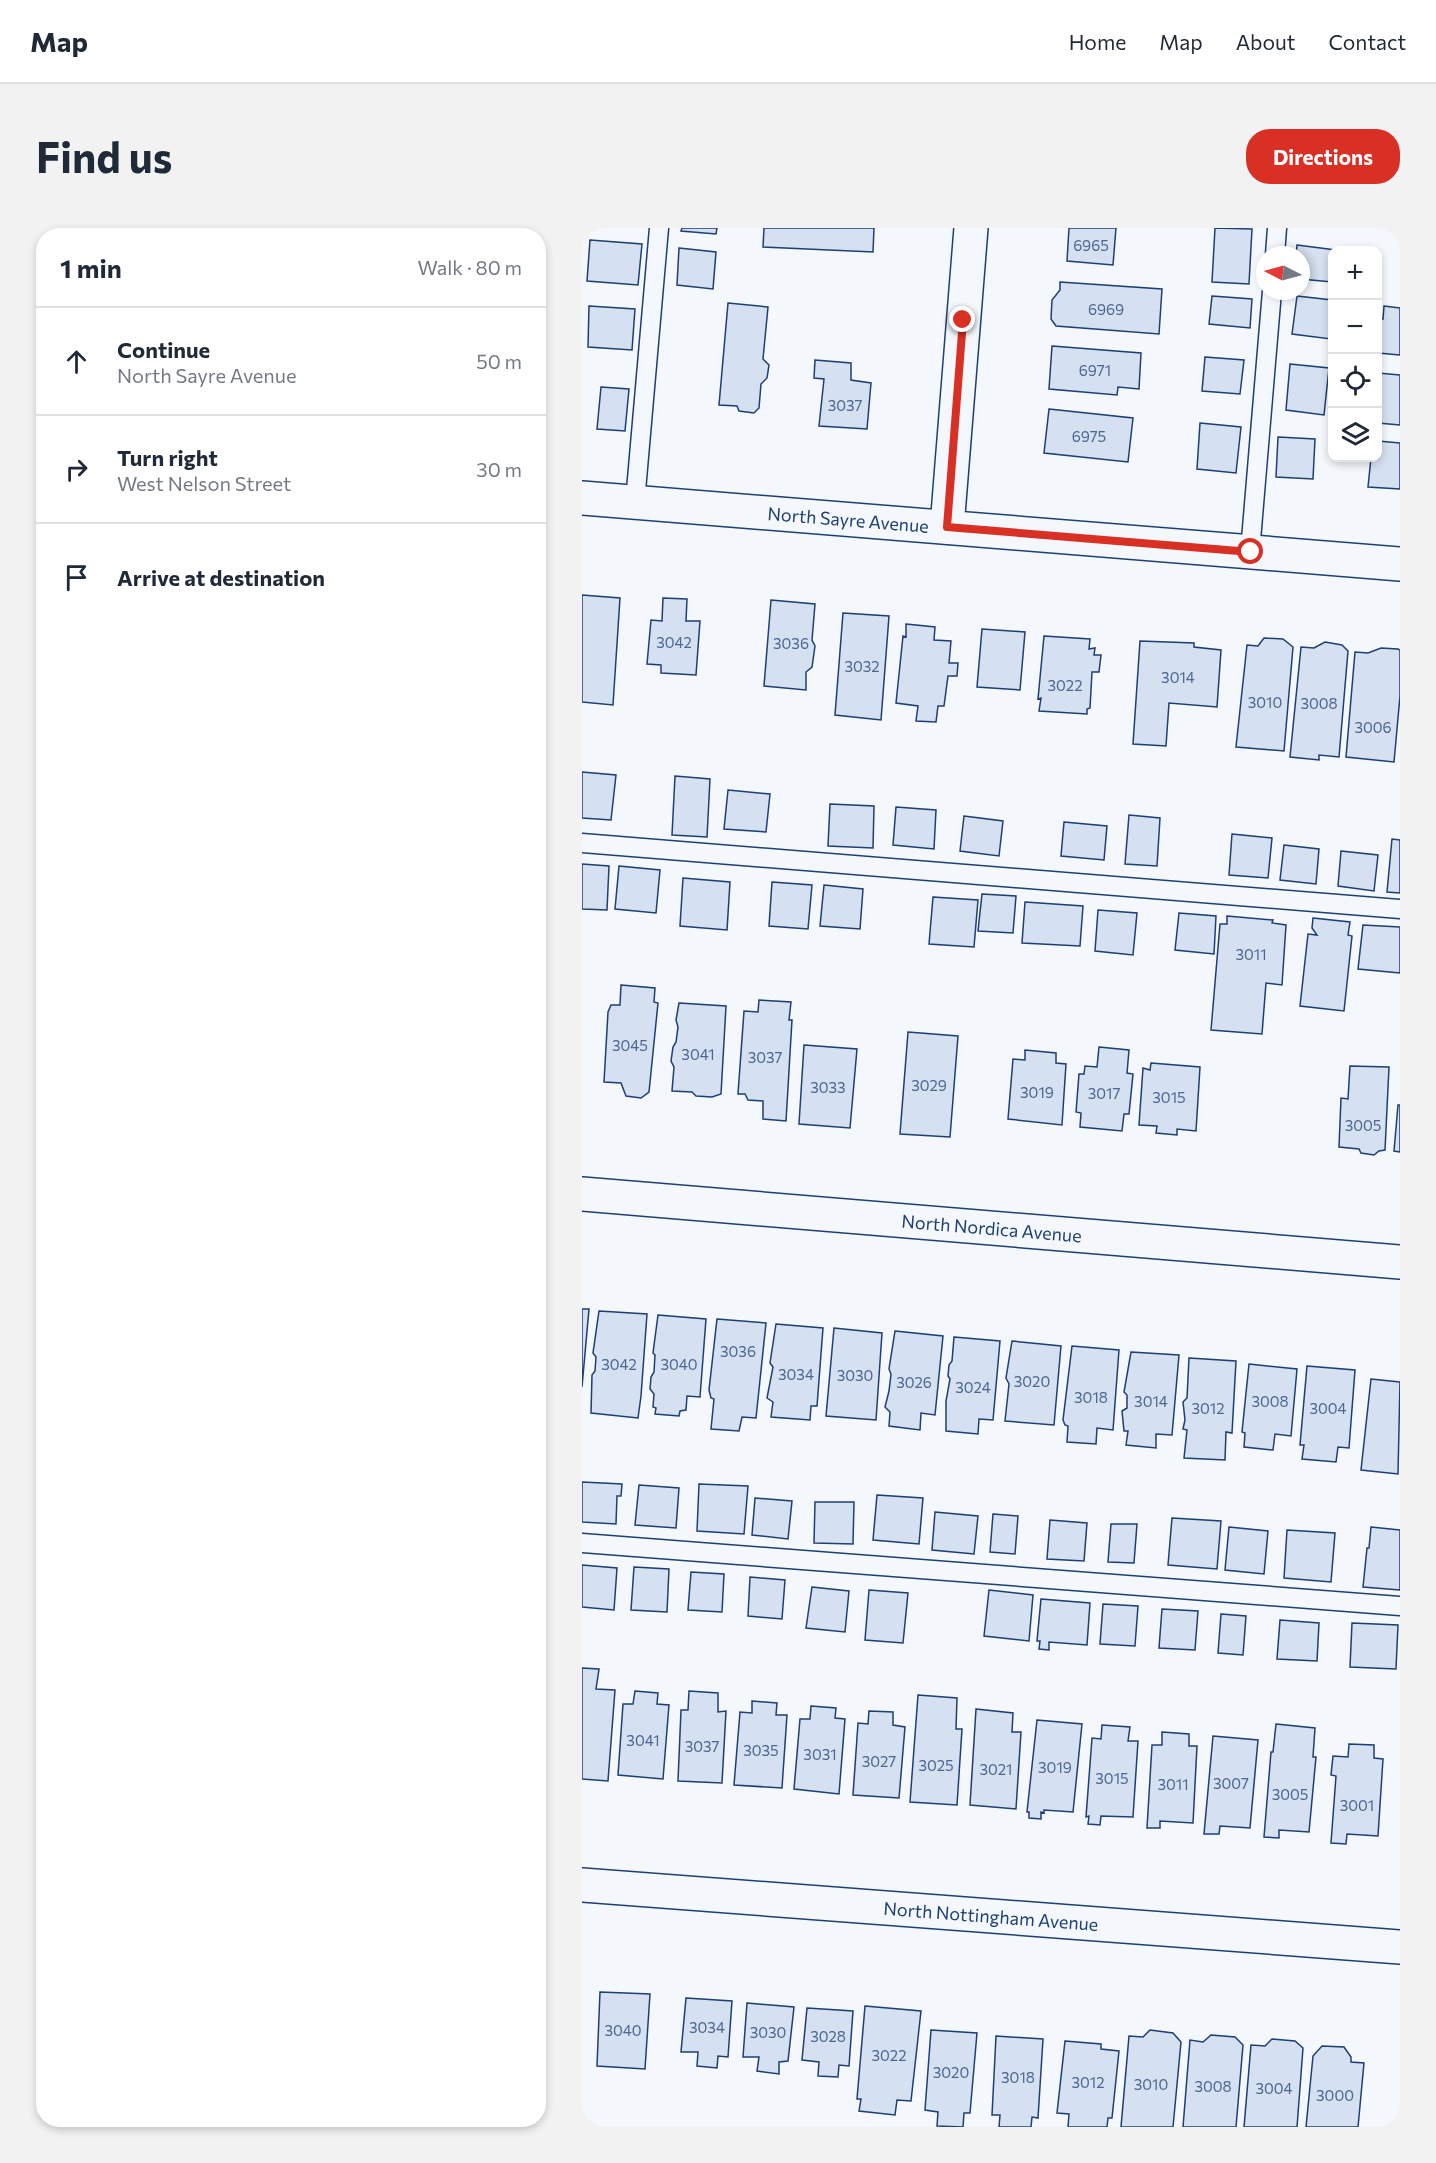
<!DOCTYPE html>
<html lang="en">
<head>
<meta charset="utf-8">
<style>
	body { margin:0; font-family:Commissioner,sans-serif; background:#f2f2f3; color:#1f2937 }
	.controls { position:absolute; right:18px; top:18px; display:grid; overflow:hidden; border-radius:12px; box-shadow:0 3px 9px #0003 }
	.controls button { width:54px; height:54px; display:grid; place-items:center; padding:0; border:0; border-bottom:2px solid #e0e1e3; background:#fff; color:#1f2937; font:30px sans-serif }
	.compass { position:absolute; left:674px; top:18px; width:54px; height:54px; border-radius:50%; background:#fff; box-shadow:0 3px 9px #0003; rotate:276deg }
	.stop { position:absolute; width:18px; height:18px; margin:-14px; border:4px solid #d93025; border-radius:50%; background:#fff }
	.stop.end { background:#d93025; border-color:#fff; box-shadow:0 2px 6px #0008 }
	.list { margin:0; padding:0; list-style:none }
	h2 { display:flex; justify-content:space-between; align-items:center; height:78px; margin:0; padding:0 24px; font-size:26px }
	h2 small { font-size:20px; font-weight:400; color:#747a83 }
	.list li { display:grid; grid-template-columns:39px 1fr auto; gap:18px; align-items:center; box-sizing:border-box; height:108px; padding:0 24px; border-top:2px solid #e0e1e3 }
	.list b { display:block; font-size:22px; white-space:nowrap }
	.list p { margin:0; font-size:20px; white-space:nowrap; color:#747a83 }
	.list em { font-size:20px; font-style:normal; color:#747a83 }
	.icon { flex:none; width:33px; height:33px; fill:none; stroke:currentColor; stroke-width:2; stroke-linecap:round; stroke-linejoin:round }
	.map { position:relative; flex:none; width:818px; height:1899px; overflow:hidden; border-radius:24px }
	header { display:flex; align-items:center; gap:36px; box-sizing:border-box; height:84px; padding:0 30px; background:#fff; border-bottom:2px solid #e0e1e3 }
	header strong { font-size:28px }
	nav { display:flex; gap:33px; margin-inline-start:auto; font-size:21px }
	.intro { display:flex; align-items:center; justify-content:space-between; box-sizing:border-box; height:144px; padding:0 36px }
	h1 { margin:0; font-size:42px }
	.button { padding:15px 27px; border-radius:24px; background:#d93025; color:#fff; font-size:21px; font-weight:700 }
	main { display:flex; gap:36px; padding:0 36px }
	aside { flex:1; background:#fff; border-radius:24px; box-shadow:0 3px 9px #0003 }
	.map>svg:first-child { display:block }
	.building { fill:#d5e0f0; stroke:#1d3f73; stroke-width:1.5 }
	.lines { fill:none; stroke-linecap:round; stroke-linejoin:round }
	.service-casing { stroke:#1d3f73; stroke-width:21 }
	.minor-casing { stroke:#1d3f73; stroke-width:36 }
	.service { stroke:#f4f7fb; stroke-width:18 }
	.minor { stroke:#f4f7fb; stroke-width:33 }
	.route { stroke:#d93025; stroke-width:8 }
	.labels { text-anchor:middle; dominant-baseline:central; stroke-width:4.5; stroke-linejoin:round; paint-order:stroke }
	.number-label { font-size:15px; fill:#4b6792 }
	.street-label { font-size:18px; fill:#1d3f73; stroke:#f4f7fb }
</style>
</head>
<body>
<header>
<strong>Map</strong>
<nav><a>Home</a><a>Map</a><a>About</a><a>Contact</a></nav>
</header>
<div class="intro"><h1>Find us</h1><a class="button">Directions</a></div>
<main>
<aside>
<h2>1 min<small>Walk · 80 m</small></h2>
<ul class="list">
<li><svg class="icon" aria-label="ahead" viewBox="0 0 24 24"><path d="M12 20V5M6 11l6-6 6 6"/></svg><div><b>Continue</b><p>North Sayre Avenue</p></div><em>50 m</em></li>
<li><svg class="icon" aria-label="right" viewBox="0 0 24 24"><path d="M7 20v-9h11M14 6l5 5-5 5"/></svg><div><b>Turn right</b><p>West Nelson Street</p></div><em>30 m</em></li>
<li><svg class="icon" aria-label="arrive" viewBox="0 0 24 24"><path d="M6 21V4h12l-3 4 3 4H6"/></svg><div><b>Arrive at destination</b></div></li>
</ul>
</aside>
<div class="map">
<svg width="818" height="1899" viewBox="0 0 818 1899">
	<rect width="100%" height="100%" fill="#f4f7fb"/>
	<!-- building -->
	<path class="building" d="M 100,0 L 135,0 L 134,6 L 99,3 Z
		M 182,0 L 292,0 L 291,24 L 181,19 Z
		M 487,0 L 534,0 L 531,37 L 485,33 Z
		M 633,0 L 670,1 L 667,56 L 630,54 Z
		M 8,12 L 60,16 L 56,57 L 5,53 Z
		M 715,17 L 754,22 L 750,22 L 750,54 L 719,51 L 719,27 L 714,27 Z
		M 97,20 L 134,24 L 131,61 L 95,57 Z
		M 478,54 L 580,61 L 577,106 L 474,98 L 469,91 L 470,72 L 478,62 Z
		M 630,68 L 670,71 L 668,100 L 627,96 Z
		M 715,68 L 750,72 L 749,111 L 710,106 Z
		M 146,75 L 186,79 L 181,131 L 187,137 L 185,150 L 179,156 L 177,180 L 172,185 L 157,183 L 155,178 L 137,177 Z
		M 7,78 L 53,81 L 50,122 L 6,119 Z
		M 802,78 L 818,80 L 818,127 L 796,125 L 796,90 L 801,91 Z
		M 470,118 L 559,125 L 557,161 L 536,159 L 535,167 L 467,161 Z
		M 623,129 L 662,132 L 658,166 L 620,163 Z
		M 233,132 L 269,135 L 269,152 L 289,155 L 285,201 L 237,198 L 242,151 L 232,150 Z
		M 708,136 L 747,140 L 742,187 L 704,182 Z
		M 796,145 L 818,147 L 818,197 L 796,195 Z
		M 19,159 L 47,161 L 43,203 L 15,201 Z
		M 467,181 L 551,190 L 546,234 L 462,225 Z
		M 618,195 L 659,199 L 654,245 L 615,241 Z
		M 696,209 L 733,211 L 731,251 L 694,249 Z
		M 796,213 L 818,215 L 818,261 L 786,259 L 789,230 L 796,230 Z
		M 0,367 L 38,370 L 31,477 L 0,474 Z
		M 81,370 L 105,371 L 104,393 L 118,393 L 114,447 L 79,445 L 79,437 L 65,436 L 69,392 L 80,393 Z
		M 189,372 L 233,376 L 230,412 L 233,418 L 230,439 L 224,444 L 224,462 L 182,458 Z
		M 261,385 L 307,388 L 299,492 L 253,487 Z
		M 324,396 L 353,399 L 352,412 L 369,413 L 367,435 L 376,435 L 375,448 L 366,448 L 362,478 L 356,478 L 354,494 L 334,493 L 336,478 L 314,475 L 321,408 L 324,409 Z
		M 400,401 L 443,404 L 438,462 L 395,459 Z
		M 462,408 L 508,411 L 507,421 L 513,420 L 512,427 L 519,427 L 517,444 L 510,444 L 508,480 L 505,481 L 505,486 L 457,483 L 459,470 L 456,471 Z
		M 682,410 L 701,411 L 711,419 L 702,523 L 654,519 L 665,417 L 676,418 Z
		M 558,413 L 612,415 L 612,419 L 639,422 L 635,479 L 587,475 L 584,518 L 551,516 Z
		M 743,414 L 760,417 L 766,423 L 757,529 L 737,527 L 737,532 L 708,529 L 719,419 L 732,420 Z
		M 799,420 L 816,421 L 818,422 L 818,468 L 812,534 L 764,529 L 773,424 L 786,425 Z
		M 0,544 L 34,547 L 29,592 L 0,590 Z
		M 93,548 L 128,551 L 125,609 L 90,607 Z
		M 146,562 L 188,566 L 184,604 L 142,601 Z
		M 248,576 L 292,578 L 291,620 L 246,618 Z
		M 314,579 L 354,582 L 352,621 L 311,617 Z
		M 547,587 L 578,590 L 575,638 L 543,636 Z
		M 382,588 L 421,593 L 417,628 L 378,623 Z
		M 482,594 L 525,598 L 522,632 L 479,628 Z
		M 650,606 L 690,610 L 686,650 L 647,647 Z
		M 810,611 L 818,612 L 818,665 L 805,664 Z
		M 702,617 L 737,621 L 734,656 L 698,652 Z
		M 759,623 L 796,627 L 792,663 L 756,658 Z
		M 0,636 L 27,638 L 25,682 L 0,681 Z
		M 37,638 L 78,642 L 74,685 L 33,681 Z
		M 101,650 L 148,654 L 145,702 L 98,698 Z
		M 190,654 L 230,657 L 226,701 L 187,698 Z
		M 242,657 L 281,661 L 278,701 L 238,698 Z
		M 400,666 L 434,668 L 431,705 L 396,703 Z
		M 351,669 L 396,672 L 392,719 L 347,716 Z
		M 443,674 L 501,678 L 498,718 L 440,715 Z
		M 516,682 L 555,685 L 551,727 L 513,723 Z
		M 597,685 L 634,688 L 632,726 L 593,722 Z
		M 645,688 L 691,692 L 690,695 L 704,697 L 700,757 L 684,755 L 680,806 L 629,802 L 638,696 L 645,696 Z
		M 731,690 L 768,694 L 766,707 L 770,708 L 762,783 L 718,778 L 726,706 L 735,707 L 730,700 Z
		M 781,697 L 818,699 L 818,745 L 776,741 Z
		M 39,757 L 73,760 L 72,774 L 76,775 L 67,864 L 59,870 L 44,868 L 39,855 L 22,854 L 26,784 L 29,777 L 38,777 Z
		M 177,772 L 209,774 L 207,792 L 210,792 L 204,893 L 181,891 L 181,873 L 166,872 L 163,866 L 156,866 L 162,783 L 176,784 Z
		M 97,775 L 144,778 L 139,866 L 130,869 L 114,868 L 110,864 L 90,863 L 92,839 L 89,833 L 91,819 L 94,814 L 96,799 L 94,792 Z
		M 326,804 L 376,808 L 368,909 L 318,906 Z
		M 222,817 L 275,821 L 268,900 L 217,896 Z
		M 517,819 L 547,822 L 545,845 L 551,846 L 547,886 L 542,886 L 540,903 L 498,899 L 499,885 L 494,884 L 497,846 L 502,846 L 503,838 L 515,839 Z
		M 443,822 L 474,825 L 474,835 L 484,836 L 480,897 L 426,891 L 431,831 L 443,832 Z
		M 569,835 L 618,839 L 614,903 L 595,901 L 595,907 L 574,905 L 575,898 L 557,897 L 561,840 L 568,842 Z
		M 768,838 L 807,839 L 803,922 L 797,923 L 792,927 L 779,925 L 777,921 L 757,919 L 759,870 L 766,871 Z
		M 816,877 L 818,877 L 818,924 L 812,923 Z
		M 0,1081 L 7,1081 L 0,1159 Z
		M 17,1083 L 65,1086 L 59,1168 L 56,1190 L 9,1185 L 10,1147 L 13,1143 L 14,1129 L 11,1125 Z
		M 76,1087 L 124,1091 L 118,1169 L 105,1168 L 104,1182 L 98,1183 L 97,1188 L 73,1186 L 74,1180 L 71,1179 L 72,1166 L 68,1161 L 69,1149 L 72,1144 L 73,1127 L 71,1125 Z
		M 135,1091 L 184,1095 L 174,1190 L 160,1189 L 157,1203 L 129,1201 L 132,1171 L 129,1170 L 127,1162 Z
		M 194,1096 L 241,1100 L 235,1178 L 229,1178 L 228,1192 L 189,1189 L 191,1174 L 185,1170 L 191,1139 L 188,1135 Z
		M 252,1100 L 300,1105 L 294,1192 L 244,1188 Z
		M 313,1103 L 361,1108 L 353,1187 L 339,1185 L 338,1202 L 307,1198 L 308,1184 L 303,1179 L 307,1163 L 309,1146 L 307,1141 Z
		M 372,1109 L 418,1113 L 411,1192 L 397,1191 L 396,1206 L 364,1203 L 364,1173 L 368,1151 L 366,1148 L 367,1137 L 370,1133 Z
		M 430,1113 L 479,1118 L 472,1197 L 423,1193 L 427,1156 L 424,1150 Z
		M 490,1118 L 537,1122 L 531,1202 L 515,1200 L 514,1216 L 485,1214 L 486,1198 L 483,1197 L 481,1192 Z
		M 549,1124 L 597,1127 L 590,1207 L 574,1206 L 574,1220 L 544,1217 L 546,1203 L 542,1203 L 540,1183 L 545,1180 L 545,1167 L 542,1164 Z
		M 607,1130 L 654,1133 L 650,1205 L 644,1204 L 643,1232 L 602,1230 L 605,1202 L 601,1201 L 603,1192 L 601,1174 L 605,1170 Z
		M 667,1136 L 715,1141 L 709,1208 L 693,1206 L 691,1222 L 662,1219 L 663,1205 L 660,1204 Z
		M 725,1138 L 773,1142 L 767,1220 L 756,1219 L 754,1234 L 720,1231 L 722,1217 L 718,1217 Z
		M 789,1151 L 818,1154 L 816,1246 L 779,1242 Z
		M 0,1254 L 40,1256 L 39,1268 L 35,1268 L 34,1296 L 0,1294 Z
		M 117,1256 L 166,1258 L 162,1306 L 115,1303 Z
		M 57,1257 L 97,1260 L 94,1300 L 53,1297 Z
		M 295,1267 L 341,1270 L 337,1316 L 291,1312 Z
		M 173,1270 L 210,1273 L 206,1311 L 170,1307 Z
		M 233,1274 L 272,1274 L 271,1316 L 232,1315 Z
		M 353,1284 L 396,1288 L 392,1326 L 350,1322 Z
		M 411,1286 L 436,1288 L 433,1326 L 408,1324 Z
		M 590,1290 L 639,1293 L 635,1341 L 586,1337 Z
		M 468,1292 L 505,1295 L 502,1333 L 465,1331 Z
		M 529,1296 L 555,1296 L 552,1335 L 526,1334 Z
		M 647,1299 L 686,1303 L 682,1346 L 643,1342 Z
		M 789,1299 L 818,1302 L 818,1362 L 781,1359 L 785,1320 L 787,1320 Z
		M 705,1302 L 753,1305 L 749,1354 L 702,1350 Z
		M 0,1337 L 35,1340 L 32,1382 L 0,1379 Z
		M 52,1339 L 87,1341 L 85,1384 L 49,1382 Z
		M 109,1344 L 142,1346 L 140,1384 L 106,1382 Z
		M 168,1349 L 203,1352 L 200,1391 L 166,1388 Z
		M 230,1359 L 267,1363 L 263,1404 L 224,1400 Z
		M 287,1362 L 326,1365 L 321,1415 L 283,1412 Z
		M 407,1362 L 451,1367 L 447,1413 L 402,1408 Z
		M 459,1371 L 508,1375 L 505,1417 L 467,1414 L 467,1422 L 457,1421 L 458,1413 L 455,1413 Z
		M 521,1376 L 556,1378 L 553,1418 L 518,1416 Z
		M 580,1381 L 616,1383 L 613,1422 L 577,1420 Z
		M 639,1386 L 664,1388 L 661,1427 L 636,1425 Z
		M 698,1392 L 737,1395 L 735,1433 L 695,1431 Z
		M 770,1395 L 816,1397 L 814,1441 L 768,1439 Z
		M 0,1440 L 17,1441 L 14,1461 L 33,1462 L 26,1553 L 0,1551 Z
		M 53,1463 L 76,1465 L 75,1476 L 87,1477 L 81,1551 L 36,1547 L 41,1476 L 51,1476 Z
		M 107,1463 L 136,1465 L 136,1484 L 144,1483 L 140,1555 L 96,1553 L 99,1482 L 106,1482 Z
		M 336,1467 L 375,1470 L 374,1501 L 380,1501 L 375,1577 L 328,1574 Z
		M 170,1473 L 195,1475 L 194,1487 L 205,1487 L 200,1560 L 152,1557 L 158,1484 L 170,1485 Z
		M 229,1478 L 254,1480 L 253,1490 L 263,1491 L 257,1566 L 212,1561 L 218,1491 L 228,1491 Z
		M 394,1481 L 431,1485 L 430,1504 L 439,1504 L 434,1581 L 388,1577 Z
		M 287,1483 L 311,1484 L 311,1497 L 323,1499 L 317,1570 L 271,1567 L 276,1495 L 286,1496 Z
		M 455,1492 L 500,1496 L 491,1584 L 462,1582 L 462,1585 L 459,1584 L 459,1591 L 447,1590 L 447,1584 L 445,1584 Z
		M 694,1496 L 733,1500 L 731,1529 L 734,1529 L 727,1604 L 697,1602 L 697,1610 L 682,1609 L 689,1524 L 691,1524 Z
		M 520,1497 L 548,1499 L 546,1513 L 556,1513 L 551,1589 L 519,1588 L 518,1597 L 506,1596 L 507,1588 L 504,1589 L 510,1510 L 519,1511 Z
		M 580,1504 L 607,1506 L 607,1518 L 615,1518 L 611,1595 L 578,1593 L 578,1600 L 565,1600 L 570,1517 L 580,1517 Z
		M 631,1508 L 676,1512 L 668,1600 L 638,1598 L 637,1606 L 622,1606 Z
		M 767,1516 L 792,1517 L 792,1530 L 801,1531 L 796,1608 L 765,1606 L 764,1616 L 749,1615 L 754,1548 L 749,1547 L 751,1528 L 766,1529 Z
		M 18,1764 L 68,1766 L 63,1841 L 15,1838 Z
		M 104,1770 L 150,1773 L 146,1829 L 136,1828 L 135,1840 L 115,1838 L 116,1824 L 99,1824 Z
		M 165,1775 L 212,1779 L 206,1833 L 197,1834 L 197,1846 L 175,1843 L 177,1829 L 161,1829 Z
		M 283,1778 L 339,1783 L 329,1873 L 315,1872 L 313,1887 L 277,1883 L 279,1871 L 275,1871 Z
		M 225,1780 L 271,1783 L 267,1838 L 257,1837 L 256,1849 L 236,1848 L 237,1834 L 220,1832 Z
		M 349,1802 L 395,1805 L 388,1885 L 382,1885 L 381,1899 L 355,1898 L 356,1884 L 343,1882 Z
		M 568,1802 L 591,1805 L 599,1814 L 591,1899 L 539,1899 L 547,1808 L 561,1809 Z
		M 629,1807 L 653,1809 L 661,1817 L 654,1899 L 601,1899 L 608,1812 L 621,1814 Z
		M 414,1808 L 461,1811 L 456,1890 L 450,1889 L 449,1899 L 417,1899 L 418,1887 L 410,1887 Z
		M 690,1811 L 713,1813 L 721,1820 L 715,1899 L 662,1899 L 669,1817 L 683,1818 Z
		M 483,1813 L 519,1816 L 519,1821 L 537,1823 L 530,1890 L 526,1890 L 525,1899 L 486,1899 L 487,1886 L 475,1885 Z
		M 740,1818 L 762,1819 L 769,1829 L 769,1834 L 782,1835 L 776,1899 L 724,1899 L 731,1828 Z"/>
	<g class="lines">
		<defs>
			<path id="service" d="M 693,27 L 695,0
				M 53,274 L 77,0
				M 668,324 L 690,63
				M 0,615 L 818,681
				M 0,1315 L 818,1378"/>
			<g id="minor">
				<path id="s1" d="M 0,270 L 818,336"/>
				<path d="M 365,299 L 389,0"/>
				<path id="s2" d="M 0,966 L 818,1034"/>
				<path id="s3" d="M 0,1657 L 818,1719"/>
			</g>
		</defs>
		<!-- service casing -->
		<use href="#service" class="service-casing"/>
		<!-- minor casing -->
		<use href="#minor" class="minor-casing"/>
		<!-- service -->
		<use href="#service" class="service"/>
		<!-- minor -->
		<use href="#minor" class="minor"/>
	</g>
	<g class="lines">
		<!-- route -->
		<path class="route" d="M 381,92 L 365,299 L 669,324"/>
	</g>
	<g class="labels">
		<!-- number labels -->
		<g class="number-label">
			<text x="509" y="17">6965</text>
			<text x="524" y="81">6969</text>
			<text x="513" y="142">6971</text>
			<text x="263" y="177">3037</text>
			<text x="507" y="208">6975</text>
			<text x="92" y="414">3042</text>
			<text x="209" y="415">3036</text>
			<text x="280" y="438">3032</text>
			<text x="596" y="449">3014</text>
			<text x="483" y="457">3022</text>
			<text x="683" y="474">3010</text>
			<text x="737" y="475">3008</text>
			<text x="791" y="499">3006</text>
			<text x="669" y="726">3011</text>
			<text x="48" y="817">3045</text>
			<text x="116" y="826">3041</text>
			<text x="183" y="829">3037</text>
			<text x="347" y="857">3029</text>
			<text x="246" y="859">3033</text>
			<text x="455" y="864">3019</text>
			<text x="522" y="865">3017</text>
			<text x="587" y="869">3015</text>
			<text x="781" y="897">3005</text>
			<text x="156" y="1123">3036</text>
			<text x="37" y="1136">3042</text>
			<text x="97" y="1136">3040</text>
			<text x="214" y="1146">3034</text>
			<text x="273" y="1147">3030</text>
			<text x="450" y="1153">3020</text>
			<text x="332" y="1154">3026</text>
			<text x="391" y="1159">3024</text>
			<text x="509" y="1169">3018</text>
			<text x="569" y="1173">3014</text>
			<text x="688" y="1173">3008</text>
			<text x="626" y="1180">3012</text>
			<text x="746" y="1180">3004</text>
			<text x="61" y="1512">3041</text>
			<text x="120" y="1518">3037</text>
			<text x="179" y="1522">3035</text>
			<text x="238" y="1526">3031</text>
			<text x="297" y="1533">3027</text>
			<text x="354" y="1537">3025</text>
			<text x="473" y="1539">3019</text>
			<text x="414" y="1541">3021</text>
			<text x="530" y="1550">3015</text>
			<text x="649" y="1555">3007</text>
			<text x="591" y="1556">3011</text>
			<text x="708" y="1566">3005</text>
			<text x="775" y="1577">3001</text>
			<text x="125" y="1799">3034</text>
			<text x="41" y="1802">3040</text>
			<text x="186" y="1804">3030</text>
			<text x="246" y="1808">3028</text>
			<text x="307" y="1827">3022</text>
			<text x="369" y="1844">3020</text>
			<text x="436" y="1849">3018</text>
			<text x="506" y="1854">3012</text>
			<text x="569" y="1856">3010</text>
			<text x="631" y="1858">3008</text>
			<text x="692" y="1860">3004</text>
			<text x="753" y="1867">3000</text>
		</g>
		<!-- street labels -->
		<g class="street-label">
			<text stroke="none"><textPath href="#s1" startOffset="267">North Sayre Avenue</textPath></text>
			<text stroke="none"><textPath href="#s2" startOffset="411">North Nordica Avenue</textPath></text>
			<text stroke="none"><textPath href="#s3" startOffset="410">North Nottingham Avenue</textPath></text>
		</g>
	</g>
</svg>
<div class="controls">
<button>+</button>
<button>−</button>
<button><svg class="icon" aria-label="locate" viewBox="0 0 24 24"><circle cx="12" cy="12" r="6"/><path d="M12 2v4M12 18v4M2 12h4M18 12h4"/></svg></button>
<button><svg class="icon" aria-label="layers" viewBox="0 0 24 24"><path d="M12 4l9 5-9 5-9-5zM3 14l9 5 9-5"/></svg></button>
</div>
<svg class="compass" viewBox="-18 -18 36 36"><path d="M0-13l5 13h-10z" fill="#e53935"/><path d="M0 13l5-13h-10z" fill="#747a83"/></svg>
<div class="stop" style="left:669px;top:324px"></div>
<div class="stop end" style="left:381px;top:92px"></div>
</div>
</main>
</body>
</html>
